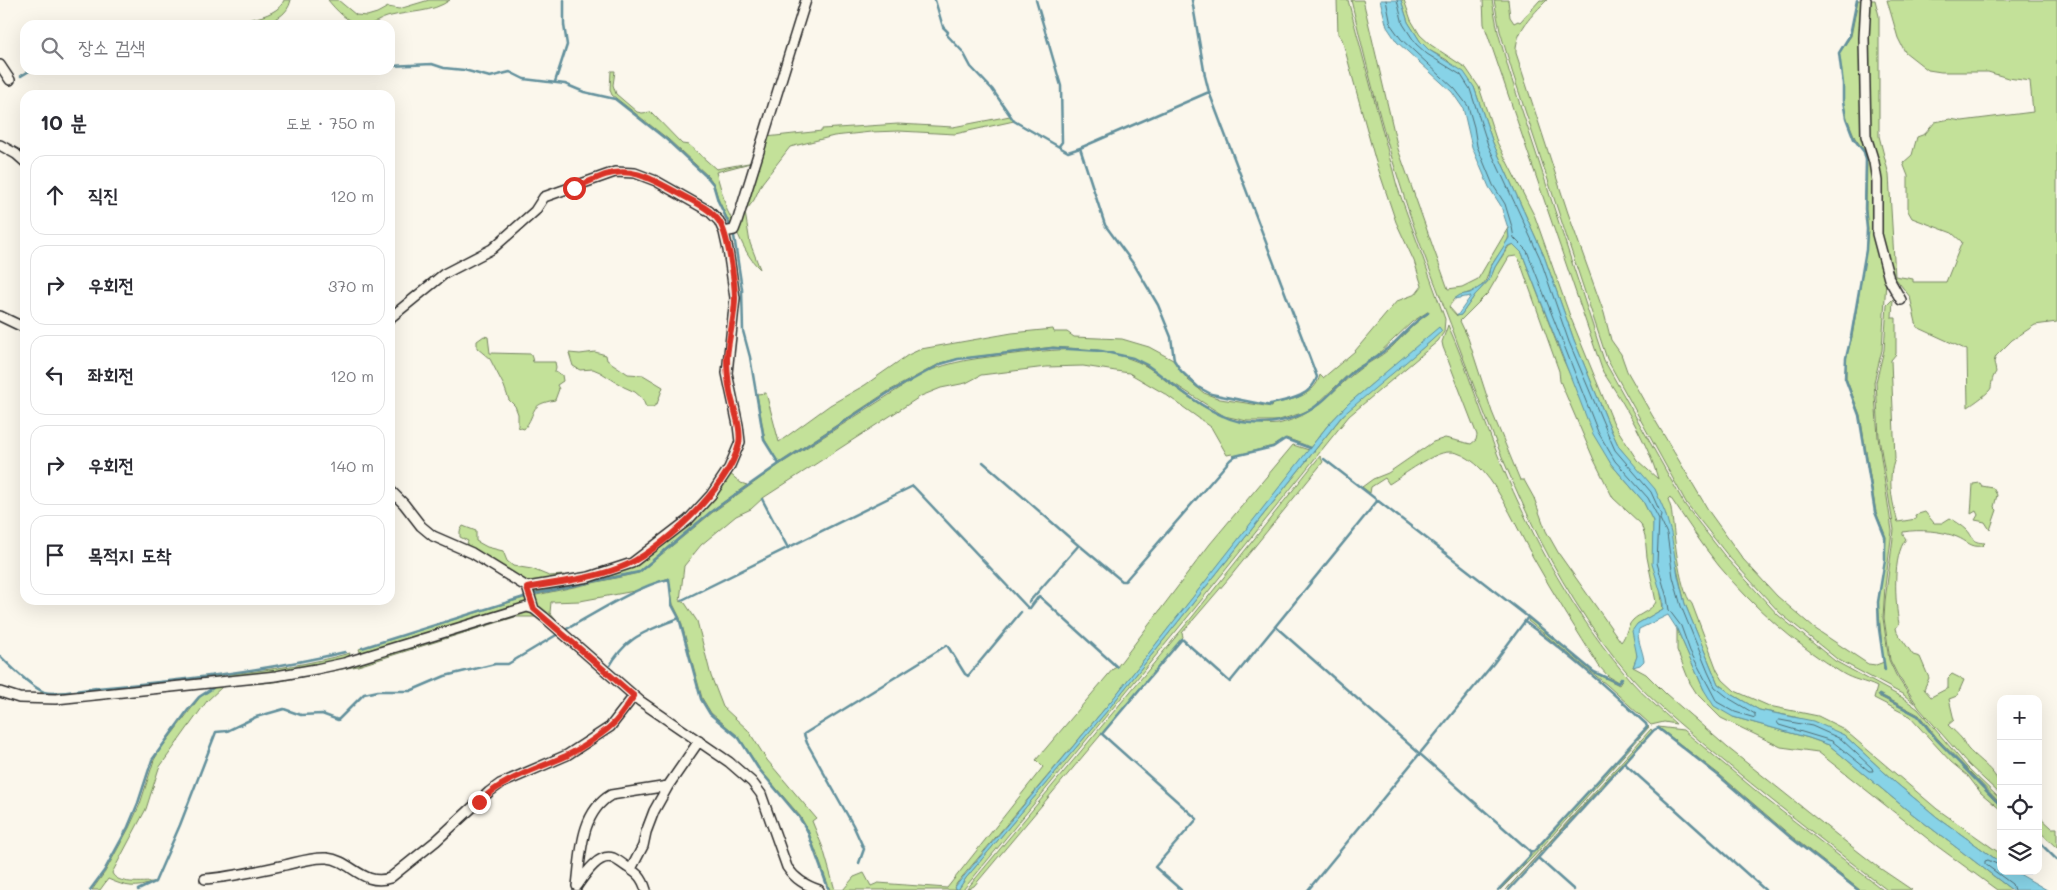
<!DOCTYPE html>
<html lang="ko">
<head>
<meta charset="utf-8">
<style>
	body { margin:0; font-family:Mali,"Poor Story",sans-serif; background:#f7f7f7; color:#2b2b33 }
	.controls { position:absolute; right:15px; bottom:15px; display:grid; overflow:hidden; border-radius:10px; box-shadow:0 5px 20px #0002 }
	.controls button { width:45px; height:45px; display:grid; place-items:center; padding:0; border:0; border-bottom:1px solid #e1e1e2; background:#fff; color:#2b2b33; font:25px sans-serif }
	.stop { position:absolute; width:15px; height:15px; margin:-11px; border:4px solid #d93025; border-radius:50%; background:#fff }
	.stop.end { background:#d93025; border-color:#fff; box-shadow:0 1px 5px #0008 }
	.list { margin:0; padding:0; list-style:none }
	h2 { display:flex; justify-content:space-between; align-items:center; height:65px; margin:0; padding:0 20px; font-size:21px }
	h2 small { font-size:16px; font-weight:400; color:#7c7c81 }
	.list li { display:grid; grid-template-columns:32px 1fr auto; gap:15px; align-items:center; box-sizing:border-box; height:80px; margin:0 10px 10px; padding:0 10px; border:1px solid #e1e1e2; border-radius:15px }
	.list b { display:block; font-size:19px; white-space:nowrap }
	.list em { font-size:16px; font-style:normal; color:#7c7c81 }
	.icon { flex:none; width:28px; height:28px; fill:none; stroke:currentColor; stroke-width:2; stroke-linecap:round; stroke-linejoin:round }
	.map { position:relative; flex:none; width:2057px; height:890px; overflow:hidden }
	.search { position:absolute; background:#fff; box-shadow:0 5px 20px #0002; left:20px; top:20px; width:375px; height:55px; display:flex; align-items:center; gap:12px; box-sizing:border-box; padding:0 18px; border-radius:15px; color:#7c7c81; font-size:19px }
	.panel { position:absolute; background:#fff; box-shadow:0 5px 20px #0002; left:20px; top:90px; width:375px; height:515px; border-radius:15px }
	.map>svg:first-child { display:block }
	.green { fill:#c3e199; stroke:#778662; fill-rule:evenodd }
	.water { fill:#87d3e7; stroke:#62909c }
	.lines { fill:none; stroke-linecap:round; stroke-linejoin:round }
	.shore { stroke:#506e76; stroke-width:1 }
	.stream { stroke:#62909c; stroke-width:2.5 }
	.minor-casing { stroke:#2b2b2b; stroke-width:12 }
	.minor { stroke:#fbf7ec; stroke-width:9 }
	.route { stroke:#d93025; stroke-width:6 }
</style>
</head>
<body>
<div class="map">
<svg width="2057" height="890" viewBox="0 0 2057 890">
	<rect width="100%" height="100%" fill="#fbf7ec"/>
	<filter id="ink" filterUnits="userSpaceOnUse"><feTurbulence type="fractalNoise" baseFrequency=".02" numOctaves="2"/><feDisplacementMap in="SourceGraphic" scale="10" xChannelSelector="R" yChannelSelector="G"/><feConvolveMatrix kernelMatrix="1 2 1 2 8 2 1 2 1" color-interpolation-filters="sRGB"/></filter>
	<g filter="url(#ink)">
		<!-- green -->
		<path class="green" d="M 284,0 L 291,0 C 284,32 232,25 208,25 C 227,22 277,21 284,0 Z
			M 328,0 L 338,0 L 356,15 L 367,16 L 377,13 L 388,7 L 399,9 L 429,0 L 450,0 C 432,13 410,11 391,16 C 380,18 373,26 362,25 C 348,23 336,10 328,0 Z
			M 1337,0 L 1348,0 L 1397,186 L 1445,319 L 1444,332 L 1438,341 L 1349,416 L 1191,613 L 963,890 L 958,890 L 966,878 L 1107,711 L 1335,425 L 1349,408 L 1431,341 L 1441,331 L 1439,328 L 1348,404 L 1328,425 L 1310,448 L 1305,445 L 1286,438 L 1273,446 L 1234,456 L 1232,454 L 1227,455 L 1211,427 L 1165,394 L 1129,373 L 1083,366 L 1046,367 L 981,375 L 966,383 L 941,388 L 921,396 L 763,498 L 751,509 L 736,516 L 701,545 L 684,566 L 680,601 L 685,603 L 697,621 L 711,676 L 723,707 L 748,730 L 767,760 L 816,818 L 812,821 L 823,848 L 835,890 L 843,890 L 854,877 L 864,873 L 871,886 L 878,883 L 947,888 L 1043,767 L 1036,760 L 1113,669 L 1117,667 L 1210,544 L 1293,445 L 1309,450 L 1112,700 L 957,883 L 954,888 L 957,890 L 830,890 L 808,830 L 800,816 L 759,768 L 739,737 L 711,713 L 702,698 L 680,618 L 673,604 L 669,578 L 654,583 L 640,590 L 580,601 L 551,602 L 550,613 L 564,630 L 537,608 L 532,596 L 639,573 L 713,512 L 779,465 L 922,374 C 953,360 980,358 1014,354 C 1053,350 1095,344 1133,360 C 1145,364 1155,372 1165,380 C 1194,401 1218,421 1255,423 C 1262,424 1270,425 1278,424 C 1315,415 1325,398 1352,375 C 1364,364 1380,358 1392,347 C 1404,335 1414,323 1428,314 L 1429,311 L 1412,322 L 1375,357 L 1352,371 L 1313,408 L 1302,413 L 1276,421 L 1247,421 L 1224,416 L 1134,358 L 1098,350 L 1053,347 L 957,359 L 941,363 L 887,392 L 779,463 L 765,440 L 757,394 L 766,393 L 779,442 L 830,405 L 865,385 L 908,355 L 921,349 L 1012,333 L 1053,329 L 1054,332 L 1067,332 L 1074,337 L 1122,339 L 1149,347 L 1173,360 L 1188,380 L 1204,393 L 1220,399 L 1272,407 L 1273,404 C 1291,400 1315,396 1320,375 L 1323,378 L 1355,351 L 1397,301 L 1416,294 L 1422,286 L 1414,261 L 1396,222 L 1375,159 L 1342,39 L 1338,34 Z
			M 1351,0 L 1363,0 L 1398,149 L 1448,289 L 1462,287 L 1478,279 L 1508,228 C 1508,232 1509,236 1508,239 C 1504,249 1496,257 1491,266 C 1487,274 1488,281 1480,287 C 1468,296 1457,292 1449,307 L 1457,316 L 1461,315 L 1475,295 L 1490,279 L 1495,267 L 1509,246 L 1513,244 L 1522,253 L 1562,357 L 1611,464 L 1643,501 L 1653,521 L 1654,542 L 1663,609 L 1637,624 L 1637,657 L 1633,667 L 1646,674 L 1666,694 L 1728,748 L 1837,835 L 1878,867 L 1912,890 L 1887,890 C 1826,843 1765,796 1706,746 C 1680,724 1653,702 1631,677 C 1547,581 1502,461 1458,344 C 1439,292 1417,240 1401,187 C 1381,126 1366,62 1351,0 ZM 1516,256 L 1519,259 L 1559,371 L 1560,381 L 1594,460 L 1613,498 L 1641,524 L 1645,536 L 1647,557 L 1656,602 C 1652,610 1639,614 1633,620 C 1626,627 1627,635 1621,642 L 1559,554 L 1546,531 L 1534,498 L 1524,480 L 1520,480 L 1492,412 L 1468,338 L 1460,321 L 1488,293 L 1509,257 Z
			M 1401,0 L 1404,0 L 1411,20 L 1420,35 L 1431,45 L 1466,68 L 1479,87 L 1497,142 L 1535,217 L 1570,316 L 1614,424 L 1637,460 L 1658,479 C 1649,445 1623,402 1603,372 L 1484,24 L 1483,0 L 1492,0 L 1498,32 L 1509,71 L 1604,360 L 1685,505 L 1727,559 L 1778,615 L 1835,661 L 1903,698 L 1918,709 L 1967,767 L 2001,800 L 2001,804 L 1938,739 L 1919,715 L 1879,694 L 1878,696 L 1918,716 L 1937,740 L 2001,807 L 2001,810 L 1981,793 L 1968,776 L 1951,762 L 1909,716 L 1874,698 L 1877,687 C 1865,681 1853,680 1842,673 C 1796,645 1753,607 1719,566 C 1701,544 1686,520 1670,497 L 1668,499 L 1671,508 C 1674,529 1678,589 1692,604 L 1717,670 L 1723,680 L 1735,691 L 1769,706 L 1818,716 L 1842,728 L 1937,809 L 2001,854 L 2001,863 L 1937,817 L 1896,783 L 1844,735 L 1795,717 L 1759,710 L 1733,695 L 1718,684 L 1685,604 L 1674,556 L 1630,461 L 1619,447 L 1611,430 L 1574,340 L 1544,256 L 1493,143 L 1474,87 L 1447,60 L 1429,50 L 1420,41 L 1408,22 Z
			M 1494,0 L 1508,0 L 1510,17 L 1514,23 L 1518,21 L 1520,22 L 1540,0 L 1547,0 C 1532,15 1515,31 1516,53 L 1568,213 L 1604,313 L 1611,340 L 1621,354 L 1627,371 L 1652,415 L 1710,513 L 1743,559 L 1777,596 L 1814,628 L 1868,664 L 1876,665 L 1884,662 L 1884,670 L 1878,602 L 1885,560 L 1886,537 L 1876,512 L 1860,415 L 1846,378 L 1846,358 L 1852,337 L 1866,250 L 1868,230 L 1866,209 L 1867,160 L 1865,152 L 1855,138 L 1847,118 L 1843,101 L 1843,84 L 1839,53 L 1851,36 L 1858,0 L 1864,0 L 1870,154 L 1886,279 L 1882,350 L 1874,382 L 1878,437 L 1892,531 L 1885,586 L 1883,618 L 1889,660 L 1896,675 L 1915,704 L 1904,695 L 1837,659 L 1780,613 L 1729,557 L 1687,504 L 1607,359 L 1512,71 L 1500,31 Z
			M 1867,0 L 1875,0 L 1879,16 L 1879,136 L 1889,175 L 1895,276 L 1913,279 L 1913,282 L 1946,282 L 1962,242 L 1952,233 L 1912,218 L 1908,211 L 1908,176 L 1903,163 L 1912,155 L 1917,137 L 1925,134 L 1935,122 L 1950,119 L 1962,121 L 2033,112 L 2030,81 L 2008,78 L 1988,72 L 1941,72 L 1928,70 L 1905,52 L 1898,38 L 1887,0 L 2057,0 L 2057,322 L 2035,325 L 2012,340 L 1996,356 L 1994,362 L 1996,372 C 1992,378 1992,381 1991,388 C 1990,392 1973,404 1968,407 L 1967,350 L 1917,327 L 1910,297 L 1896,279 L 1895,287 L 1878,234 L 1871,149 Z
			M 611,71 L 615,71 L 613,85 L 616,94 L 637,112 L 642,113 L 651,112 L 682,144 L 689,145 L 716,169 L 754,162 L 716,172 L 727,210 L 733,222 L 731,226 L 719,201 L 714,184 L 709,177 L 668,139 L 612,95 L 610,90 Z
			M 1010,116 L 1014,121 L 955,134 L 899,131 L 871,132 L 834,136 L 790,147 L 762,183 L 754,200 L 745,212 L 750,243 L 760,269 C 748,258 743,245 736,230 L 766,137 L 822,131 L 822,129 L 898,124 L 953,127 Z
			M 1893,299 L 1892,318 L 1896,318 L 1896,354 L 1891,360 L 1895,459 C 1887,479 1892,503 1898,522 L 1916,519 L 1915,515 L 1925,512 L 1934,523 L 1942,523 L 1950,518 C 1955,521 1963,526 1967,530 C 1975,539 1970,542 1985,543 L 1982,546 C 1971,548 1967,541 1957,537 C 1943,531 1919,529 1903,532 L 1903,535 L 1906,539 C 1892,556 1895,602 1899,624 L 1896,628 L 1897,632 L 1913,655 L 1920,657 L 1929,678 L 1924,689 L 1931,697 L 1948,688 L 1948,678 L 1952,674 L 1964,680 L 1957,696 L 1949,699 L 1954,720 L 1948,725 C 1953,730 1958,734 1962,739 C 1964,742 1966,747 1968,749 C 1982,764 2001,773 2001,795 L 1969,765 L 1919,708 L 1897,674 L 1890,660 L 1884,618 L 1885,601 L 1894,530 L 1879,437 L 1876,382 L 1884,350 L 1887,305 Z
			M 1448,325 C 1468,370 1482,417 1501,463 C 1532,538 1576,618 1630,680 C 1644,696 1661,710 1676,724 L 1664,722 L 1651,725 L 1607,685 L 1528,621 L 1529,619 L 1595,673 L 1619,685 L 1622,680 L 1621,678 L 1618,682 L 1608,676 L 1599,666 C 1577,631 1554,595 1534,559 C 1517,529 1504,495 1482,470 C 1475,462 1460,451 1449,452 C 1433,452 1404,475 1389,484 L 1385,478 L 1371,487 L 1370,493 L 1362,487 L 1373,479 L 1388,473 L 1433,442 L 1445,438 L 1471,444 L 1476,440 L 1477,435 L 1443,347 L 1442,342 Z
			M 484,336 L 488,337 L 490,353 L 531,354 L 533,362 L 555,362 L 556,367 L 555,372 L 562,375 L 563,381 L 557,385 L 559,389 L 555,400 C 527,405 538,412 524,429 L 518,427 L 518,414 L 515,406 L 509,400 L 504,386 L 490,359 L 477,348 L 477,341 Z
			M 595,352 L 606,355 L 607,360 L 628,374 L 643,375 L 663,387 L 657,404 L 653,407 L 646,407 L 642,398 L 635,392 L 624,387 L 600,372 L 593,369 L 580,370 L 573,366 L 569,353 L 580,354 Z
			M 1320,456 L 1323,462 L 1230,577 L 1182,633 L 1183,637 L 974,886 L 966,890 L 1193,616 Z
			M 729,473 L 741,483 L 747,485 L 711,511 L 638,572 L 533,593 L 533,590 L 647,556 Z
			M 1980,483 L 1982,486 L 1993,488 L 1997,495 L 1994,507 L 1997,510 L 1990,530 L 1985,522 L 1975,520 L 1978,515 L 1976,511 L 1971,514 L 1973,484 Z
			M 463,526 L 476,531 L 476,541 L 487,547 L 503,551 L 507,561 L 513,566 L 532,569 L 549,576 L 564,575 L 568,579 L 528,586 L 465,549 L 468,541 L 460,537 L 460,531 Z
			M 527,597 L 525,604 L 361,654 L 359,649 Z
			M 524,611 L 540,617 L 515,617 L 358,666 L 275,682 L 223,686 L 207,701 L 159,768 L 146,809 L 112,873 C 117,885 143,882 154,882 C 136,889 126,887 108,879 L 100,890 L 92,890 L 105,872 L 129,828 L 140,804 L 154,760 L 160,750 L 200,697 L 218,685 L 275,678 Z
			M 1677,629 L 1704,690 L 1733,717 L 1809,738 L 1829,745 L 1906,809 L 2012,890 L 1997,890 L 1937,846 L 1818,752 L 1781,747 L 1721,718 L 1697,694 L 1690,683 L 1677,650 Z
			M 350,653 L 349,656 L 342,659 L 295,670 L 228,678 L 228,674 C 270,670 310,664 350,653 Z
			M 224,674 L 221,679 L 35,697 L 43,691 L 45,693 C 105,690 164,682 224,674 Z
			M 1648,726 L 1649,727 L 1533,857 L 1500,890 Z
			M 1658,727 L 1683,730 L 1767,800 L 1883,890 L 1860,890 L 1791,836 L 1720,775 Z
			M 1651,729 L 1652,731 L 1506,890 Z
			M 2038,815 L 2052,828 L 2057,828 L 2057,848 L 2038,830 Z"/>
		<!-- water -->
		<path class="water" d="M 1380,0 L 1401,0 L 1408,22 L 1420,41 L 1429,50 L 1464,72 L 1474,87 L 1493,143 L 1544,256 L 1574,340 L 1611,430 L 1619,447 L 1655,489 L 1665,512 L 1671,533 L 1678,576 L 1685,604 L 1718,684 L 1733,695 L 1759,710 L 1813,721 L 1844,735 L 1896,783 L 1937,817 L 2001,863 L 2001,871 L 2014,871 L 2047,890 L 2012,890 L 1906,809 L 1829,745 L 1809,738 L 1733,717 L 1714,706 L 1704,690 L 1677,629 L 1668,615 L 1639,629 C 1636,639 1643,650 1644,661 L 1640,665 L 1633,667 L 1637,656 L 1632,631 L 1637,624 L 1663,609 L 1663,600 L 1652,564 L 1653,521 L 1643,501 L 1611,464 L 1593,434 L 1522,253 L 1513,244 L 1508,246 L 1495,267 L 1490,279 L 1475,295 L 1461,315 L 1457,316 L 1471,296 L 1454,299 L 1460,295 L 1470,293 L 1483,285 L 1488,279 L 1490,268 L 1509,238 L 1508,228 L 1501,206 L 1489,187 L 1472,147 L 1463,108 L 1452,92 L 1397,42 L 1387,27 Z
			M 1439,327 L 1442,331 L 1431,341 L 1342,416 L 1107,711 L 966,878 L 958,890 L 954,888 L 1112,700 L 1328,425 L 1348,404 Z"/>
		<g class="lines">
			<!-- shore -->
			<path class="shore" d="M 1386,0 L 1391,25 L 1401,39 L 1455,89 L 1468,106 L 1474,127 L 1477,146 L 1493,185 L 1505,204 L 1512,227 L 1514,238 L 1527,251 L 1598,432 L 1615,461 L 1648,498 L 1659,519 L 1657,563 L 1667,598 L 1669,610 L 1681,626 L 1690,651 L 1717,702 L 1735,712 L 1755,718 L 1755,714 L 1730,699 L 1715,687 L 1708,672 L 1681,606 L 1673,577 L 1667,534 L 1660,519 L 1661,514 L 1651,492 L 1615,450 L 1607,432 L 1569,342 L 1540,258 L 1488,145 L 1470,89 L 1461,75 L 1427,54 L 1416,44 L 1403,24 L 1397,0
				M 1780,720 L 1812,726 L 1841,739 L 1872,768 L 1873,771 L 1869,771 L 1832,741 L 1779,725 L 1777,722 Z
				M 2001,866 L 1988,860 L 1985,861 L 1985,864 L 2012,884 L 2014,890"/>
			<!-- stream -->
			<path class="stream" d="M 935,0 L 943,27 L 948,32 L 947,35 L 963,52 L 971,67 L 992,89 L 1014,121 L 1068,152 L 1080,148
				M 1036,0 L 1061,86 L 1062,142 L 1059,146
				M 1192,0 L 1205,76 L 1209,92 L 1317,377 C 1311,397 1288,400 1270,404
				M 1857,0 L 1850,35 L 1839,53 L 1843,84 L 1843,101 L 1846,118 L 1854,139 L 1864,152 L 1866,160 L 1865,209 L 1867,229 L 1866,250 L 1851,337 L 1846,358 L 1845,378 L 1859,415 L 1875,512 L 1885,537 L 1885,560 L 1878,602 L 1879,629 L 1885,670
				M 390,66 L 432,64 L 444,68 L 464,70 L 490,77 L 510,72 L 524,79 L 565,84 L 584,92 L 615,99 L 667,140 L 708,178 L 713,184 L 718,201 L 730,226
				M 21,76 L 31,70
				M 555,82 L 567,45 L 564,25 L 564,0
				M 1209,92 L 1080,148 L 1105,225 L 1135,266 L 1158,305 L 1171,337 L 1174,360 L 1181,371 L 1198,387 L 1211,394 L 1271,406
				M 734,236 L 742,289 L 743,331 L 750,357 L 764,440 L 779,464
				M 1324,459 L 1528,617 L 1594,672 L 1618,683 L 1622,678
				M 983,462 L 1078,545
				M 762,499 L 788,548
				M 534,594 L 639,572 L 712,511 L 779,464 L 888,393 L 941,364 L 958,359 L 1053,348 L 1101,351 L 1133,358 L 1147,365 C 1171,382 1195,404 1223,416 C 1251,430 1296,423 1320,403 C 1332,394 1341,381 1353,372 C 1365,363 1377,357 1388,348 C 1402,337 1412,322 1428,313
				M 682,600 L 913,486 L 1028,608 L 1030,608 L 1039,596 L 1117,667
				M 1029,602 L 1079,545 L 1122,581 L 1125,581 L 1230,460 L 1235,456 L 1273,447 L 1285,439 L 1310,448
				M 1276,627 L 1531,852
				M 565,630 C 594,614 637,586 669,579 L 672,605 L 679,618 L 701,699 L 710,714 L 739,738 L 758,768 L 799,817 L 807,830 L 828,888
				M 362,648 L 524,597
				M 0,656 C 10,666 32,687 44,692 C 56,696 84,689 97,688 C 180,681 264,671 345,652
				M 608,669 C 626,636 645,632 679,618
				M 1879,695 L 1918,716 L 1937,740 L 2001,806
				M 1624,763 L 1765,890
				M 2038,841 L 2057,860
				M 1538,858 L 1574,890
				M 859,863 L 864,849 L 853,825 L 807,743 L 804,734 L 947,645 L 965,674 L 968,676 L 1021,612
				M 90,890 L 104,871 L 128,827 L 138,803 L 152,760 L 188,710 L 199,697 L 213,688
				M 138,890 L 155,882 L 180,825 L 216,732 L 227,731 L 256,717 L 284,709 L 301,715 L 322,714 L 338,720 L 364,694 L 378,691 L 410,691 L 445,676 L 495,664 L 508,664 L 558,634
				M 1181,890 L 1155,867 L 1197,819 L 1102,734 L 1182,639 L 1230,682 L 1378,500
				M 1308,890 L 1493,664 L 1528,617
				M 1498,890 L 1529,857 L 1531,852 L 1534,851 L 1647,727 L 1646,724 C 1608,688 1568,653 1525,622
				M 1509,890 L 1654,730 L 1658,728 L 1719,776 L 1790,837 L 1858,890"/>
			<defs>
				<path id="minor" d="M 1866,0 L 1864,38 L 1866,136 L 1874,162 L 1877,181 L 1877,234 L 1889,279 L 1901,300
					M 0,65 L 10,80
					M 0,145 L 16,154 L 25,162
					M 724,232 L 734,230 L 737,222 L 806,0
					M 0,316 L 25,328
					M 390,318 L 444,274 L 492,249 L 535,211 L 544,197 L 615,172 L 635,173 L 656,181 L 709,211 L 719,221 L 724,232 L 728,250 L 735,298 L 727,373 L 738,425 L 740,442 L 729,468 L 711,495 L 688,520 L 632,563 L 589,577 L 527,587
					M 390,490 L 404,504 L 421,526 L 433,536 L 472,553 L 527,587 L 534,609
					M 0,692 L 19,698 L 56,699 L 276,676 L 316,669 L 344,663 L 527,607 L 534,609 L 544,617 L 640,701 L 729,762 L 752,782 L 761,794 L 787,867 C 795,879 805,885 819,890
					M 631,869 L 643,846 L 646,832 L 654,811 L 668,786 L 699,741
					M 205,879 C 232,877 258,871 285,865 C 298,862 312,857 327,858 C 351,860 363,887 390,878 L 436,841 L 489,792 L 500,784 L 567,755 L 610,727 L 634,696
					M 577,886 C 581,855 580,813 611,795 L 668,786
					M 577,886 C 584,876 598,853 613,858 C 618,860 622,864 627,867 C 638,874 642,877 646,890"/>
			</defs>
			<!-- minor casing -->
			<use href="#minor" class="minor-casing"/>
			<!-- minor -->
			<use href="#minor" class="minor"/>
		</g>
	</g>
	<g class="lines" filter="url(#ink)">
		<!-- route -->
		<path class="route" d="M 479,802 C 504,778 535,770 566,756 C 580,749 605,733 616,721 C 623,713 628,704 634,696 L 534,609 L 527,588 C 558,582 590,579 619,568 C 659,554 730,486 739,444 C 742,427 733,408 730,392 C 728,380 727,370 727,358 C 728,338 735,319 735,298 C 735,282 728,234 719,221 C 709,207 690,200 676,192 C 653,180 632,166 605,175 C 594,179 584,184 574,188"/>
	</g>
</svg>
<div class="controls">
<button>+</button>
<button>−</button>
<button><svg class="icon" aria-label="locate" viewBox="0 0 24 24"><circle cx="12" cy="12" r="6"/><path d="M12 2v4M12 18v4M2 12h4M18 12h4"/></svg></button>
<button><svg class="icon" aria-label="layers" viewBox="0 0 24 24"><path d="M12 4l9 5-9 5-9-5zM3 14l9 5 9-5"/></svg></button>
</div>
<div class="stop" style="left:574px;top:188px"></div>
<div class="stop end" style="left:479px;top:802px"></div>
<div class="search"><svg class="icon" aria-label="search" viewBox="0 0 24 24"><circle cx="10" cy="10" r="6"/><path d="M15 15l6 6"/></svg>장소 검색</div>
<section class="panel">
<h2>10 분<small>도보 · 750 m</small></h2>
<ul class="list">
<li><svg class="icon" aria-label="ahead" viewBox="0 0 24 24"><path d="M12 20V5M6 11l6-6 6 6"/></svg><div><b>직진</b></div><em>120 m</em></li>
<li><svg class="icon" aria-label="right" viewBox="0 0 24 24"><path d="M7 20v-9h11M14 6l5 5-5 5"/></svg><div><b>우회전</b></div><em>370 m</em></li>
<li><svg class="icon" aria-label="left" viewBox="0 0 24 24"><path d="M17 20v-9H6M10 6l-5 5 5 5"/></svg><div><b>좌회전</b></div><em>120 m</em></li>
<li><svg class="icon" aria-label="right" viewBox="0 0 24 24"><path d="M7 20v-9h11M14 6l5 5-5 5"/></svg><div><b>우회전</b></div><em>140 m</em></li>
<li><svg class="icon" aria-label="arrive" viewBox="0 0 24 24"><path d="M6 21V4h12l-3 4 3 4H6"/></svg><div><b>목적지 도착</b></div></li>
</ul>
</section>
</div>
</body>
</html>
